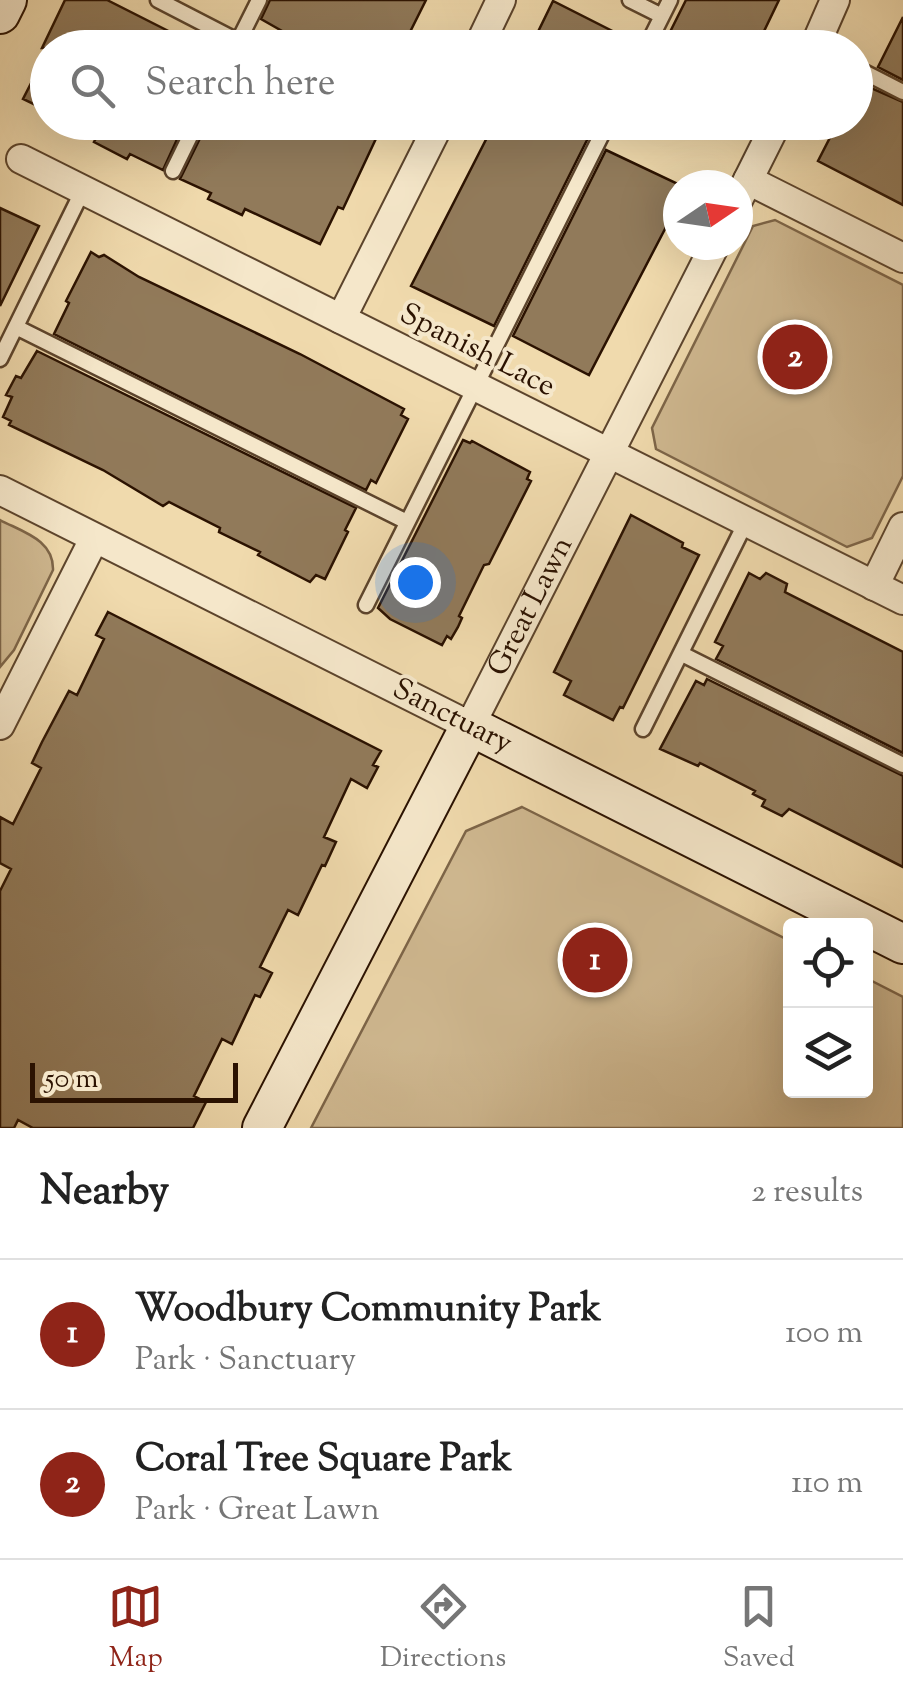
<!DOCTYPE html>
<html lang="en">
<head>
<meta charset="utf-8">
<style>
	body { margin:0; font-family:"Sorts Mill Goudy",serif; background:#f2f2f2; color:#222 }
	.controls { position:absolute; right:30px; bottom:30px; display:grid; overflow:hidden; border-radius:10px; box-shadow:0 10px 40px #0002 }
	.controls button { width:90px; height:90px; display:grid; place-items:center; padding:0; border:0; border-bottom:2px solid #e0e0e0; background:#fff; color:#222; font:50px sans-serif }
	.compass { position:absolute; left:663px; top:170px; width:90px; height:90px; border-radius:50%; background:#fff; box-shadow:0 10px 40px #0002; rotate:77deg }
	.scale { position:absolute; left:30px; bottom:25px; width:208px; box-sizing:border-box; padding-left:10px; border:5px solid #2b1201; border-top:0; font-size:28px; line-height:35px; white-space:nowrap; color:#2b1201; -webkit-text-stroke:8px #f5e7ca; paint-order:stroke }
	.you { position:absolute; left:415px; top:582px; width:35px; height:35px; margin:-25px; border:8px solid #fff; border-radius:50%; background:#1a73e8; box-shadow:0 0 0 15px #1a73e833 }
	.badge { display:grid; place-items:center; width:65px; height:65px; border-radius:50%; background:#8f2418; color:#fff; font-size:32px; font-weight:700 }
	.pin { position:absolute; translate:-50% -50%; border:5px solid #fff; box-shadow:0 2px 10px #0006 }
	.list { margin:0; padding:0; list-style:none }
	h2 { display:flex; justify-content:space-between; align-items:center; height:130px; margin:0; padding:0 40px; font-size:42px }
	h2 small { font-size:32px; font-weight:400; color:#767676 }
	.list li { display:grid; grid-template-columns:65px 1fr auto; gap:30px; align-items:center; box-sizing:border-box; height:150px; padding:0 40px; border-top:2px solid #e0e0e0 }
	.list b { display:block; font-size:38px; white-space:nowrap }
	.list p { margin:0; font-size:32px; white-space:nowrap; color:#767676 }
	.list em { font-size:32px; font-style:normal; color:#767676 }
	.icon { flex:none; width:55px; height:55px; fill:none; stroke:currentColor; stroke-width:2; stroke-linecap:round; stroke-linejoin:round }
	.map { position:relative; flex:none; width:903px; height:1128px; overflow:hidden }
	.search { position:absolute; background:#fff; box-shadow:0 10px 40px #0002; left:30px; right:30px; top:30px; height:110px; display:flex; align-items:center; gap:25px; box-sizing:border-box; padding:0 35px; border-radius:55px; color:#767676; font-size:38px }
	.sheet { height:430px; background:#fff }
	nav { display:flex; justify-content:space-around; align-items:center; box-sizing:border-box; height:140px; border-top:2px solid #e0e0e0; background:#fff; font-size:28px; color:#767676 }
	nav a { display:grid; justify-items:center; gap:5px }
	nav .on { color:#8f2418 }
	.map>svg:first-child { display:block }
	.green { fill:#cfb890; stroke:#7d6548; stroke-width:2.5 }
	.building { fill:#917a5a; stroke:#2b1201; stroke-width:2.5 }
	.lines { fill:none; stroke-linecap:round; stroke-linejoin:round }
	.lane-casing { stroke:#5c442c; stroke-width:19 }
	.street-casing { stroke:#5c442c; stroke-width:32 }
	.secondary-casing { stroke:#2b1201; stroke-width:42 }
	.lane { stroke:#f5e7ca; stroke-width:14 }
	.street { stroke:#f5e7ca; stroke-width:28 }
	.secondary { stroke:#f5e7ca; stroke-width:38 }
	.labels { text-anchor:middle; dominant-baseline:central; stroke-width:8; stroke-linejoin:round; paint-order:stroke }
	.street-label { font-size:30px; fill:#2b1201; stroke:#f5e7ca }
</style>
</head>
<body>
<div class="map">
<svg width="903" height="1128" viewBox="0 0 903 1128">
	<rect width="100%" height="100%" fill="#f0daad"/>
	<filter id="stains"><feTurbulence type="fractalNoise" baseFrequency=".002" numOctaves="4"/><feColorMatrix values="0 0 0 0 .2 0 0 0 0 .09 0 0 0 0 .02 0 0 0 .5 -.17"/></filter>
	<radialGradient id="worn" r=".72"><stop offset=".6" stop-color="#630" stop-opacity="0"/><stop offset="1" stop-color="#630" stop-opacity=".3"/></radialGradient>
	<!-- green -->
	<path class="green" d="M 775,220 L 903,285 L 903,476 L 872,538 L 847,547 L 656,449 L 652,428 L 753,226 Z
		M 0,520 C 23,532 54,540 53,570 L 14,650 L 0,667 Z
		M 522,807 L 790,941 L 790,1090 L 866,1090 L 866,978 L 903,997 L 903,1128 L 311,1128 L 466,831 Z"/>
	<!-- building -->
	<path class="building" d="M 65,0 L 107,0 L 202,48 L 42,48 Z
		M 270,0 L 426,0 L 402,48 L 312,48 L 261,19 Z
		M 686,0 L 779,0 L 756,48 L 662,48 Z
		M 553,1 L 636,43 L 636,48 L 553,48 L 535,38 Z
		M 903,17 L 903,80 L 878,67 Z
		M 48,50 L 48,111 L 23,99 Z
		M 856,86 L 866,92 L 869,87 L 903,102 L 903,205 L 818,161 L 838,122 L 856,122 Z
		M 105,122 L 185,122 L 163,170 L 130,154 L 127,159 L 94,142 Z
		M 208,122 L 365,122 L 380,130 L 343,209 L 338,207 L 320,244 L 245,209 L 242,215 L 208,199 L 211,193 L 180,179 Z
		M 495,122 L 553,122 L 587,140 L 494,326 L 411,286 Z
		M 606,150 L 678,184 L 678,204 L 589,375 L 513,336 Z
		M 0,208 L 39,226 L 0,306 Z
		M 91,252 L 99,257 L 104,255 L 139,277 L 300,354 L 404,409 L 401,415 L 408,419 L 376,483 L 371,480 L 366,490 L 54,334 L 69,303 L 66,301 Z
		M 37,351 L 356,508 L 345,530 L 348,532 L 325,579 L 316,575 L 310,582 L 258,555 L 260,552 L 219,532 L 220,528 L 169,502 L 163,506 L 103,470 L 9,425 L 11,421 L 3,417 L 12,397 L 6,395 L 16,376 L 21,378 Z
		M 463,440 L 470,443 L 472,441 L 530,472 L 527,479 L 531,481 L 489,564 L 484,565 L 459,616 L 462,618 L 458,627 L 451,639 L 447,636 L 442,645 L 390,619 L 378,608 Z
		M 631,515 L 683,543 L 682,547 L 699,555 L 623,708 L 620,707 L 613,720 L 564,695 L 571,681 L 554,672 Z
		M 749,573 L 760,579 L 766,573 L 787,584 L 785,592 L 903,652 L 903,753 L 716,659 L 723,646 L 715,642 Z
		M 108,612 L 381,751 L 373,765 L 378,767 L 367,788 L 351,779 L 324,837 L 336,842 L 325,866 L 322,865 L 298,915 L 288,910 L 260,967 L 272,973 L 260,997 L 255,995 L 232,1044 L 222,1039 L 194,1096 L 206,1102 L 193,1128 L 33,1128 L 18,1120 L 14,1128 L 0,1128 L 0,891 L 11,869 L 0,863 L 0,817 L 13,824 L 41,768 L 32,763 L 42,742 L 69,691 L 77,695 L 104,639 L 96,635 Z
		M 707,679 L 903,776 L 903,867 L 789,809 L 782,816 L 762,806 L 765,800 L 753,794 L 755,791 L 700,763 L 698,766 L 660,749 L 696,681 L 704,685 Z"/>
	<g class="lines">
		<defs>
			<path id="lane" d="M 158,0 L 251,48
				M 630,0 L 662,16
				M 235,48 L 259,0
				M 646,48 L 670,0
				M 856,68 L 903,92
				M 398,122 L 431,139
				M 173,171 L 197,122
				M 16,327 L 407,522
				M 0,359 L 83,190
				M 366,605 L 608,122
				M 682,654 L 903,765
				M 643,729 L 746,522"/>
			<g id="street">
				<path d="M 478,48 L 501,0"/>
				<path d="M 814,48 L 835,0"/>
				<path d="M 21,159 L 903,600"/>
				<path d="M 748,180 L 903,258"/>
				<path d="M 738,200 L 777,122"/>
				<path d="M 341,319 L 440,122"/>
				<path id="s1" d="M 0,490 L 470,726 L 715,245"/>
				<path d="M 874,586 L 903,527"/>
				<path d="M 0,725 L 94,539"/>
			</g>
			<path id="secondary" d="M 0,14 L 7,0
				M 262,1128 L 470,726 L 903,944"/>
		</defs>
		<!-- lane casing -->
		<use href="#lane" class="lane-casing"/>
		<!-- street casing -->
		<use href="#street" class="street-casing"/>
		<!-- secondary casing -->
		<use href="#secondary" class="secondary-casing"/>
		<!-- lane -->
		<use href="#lane" class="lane"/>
		<!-- street -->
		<use href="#street" class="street"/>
		<!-- secondary -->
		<use href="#secondary" class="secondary"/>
	</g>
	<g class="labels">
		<!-- street labels -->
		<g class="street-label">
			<text transform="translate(477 351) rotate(27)">Spanish Lace</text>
			<text stroke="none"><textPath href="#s1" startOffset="660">Great Lawn</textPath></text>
			<text transform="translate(452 717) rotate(27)">Sanctuary</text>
		</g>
	</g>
	<rect width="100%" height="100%" filter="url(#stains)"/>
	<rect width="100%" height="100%" fill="url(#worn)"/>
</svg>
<div class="controls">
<button><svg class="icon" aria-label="locate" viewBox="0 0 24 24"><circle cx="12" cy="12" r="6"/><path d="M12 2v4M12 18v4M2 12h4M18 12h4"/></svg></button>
<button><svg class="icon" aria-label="layers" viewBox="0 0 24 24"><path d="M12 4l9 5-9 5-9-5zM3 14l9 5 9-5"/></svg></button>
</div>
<svg class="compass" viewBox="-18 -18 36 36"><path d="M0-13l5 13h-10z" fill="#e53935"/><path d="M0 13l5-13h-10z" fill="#767676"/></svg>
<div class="scale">50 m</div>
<div class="you"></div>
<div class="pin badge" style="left:595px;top:960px">1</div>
<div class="pin badge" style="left:795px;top:357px">2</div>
<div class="search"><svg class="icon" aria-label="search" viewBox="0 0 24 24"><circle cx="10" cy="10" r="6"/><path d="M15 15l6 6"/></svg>Search here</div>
</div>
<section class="sheet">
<h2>Nearby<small>2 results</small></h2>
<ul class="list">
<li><span class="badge">1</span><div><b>Woodbury Community Park</b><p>Park · Sanctuary</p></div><em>100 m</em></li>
<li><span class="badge">2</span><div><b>Coral Tree Square Park</b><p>Park · Great Lawn</p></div><em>110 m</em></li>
</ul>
</section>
<nav>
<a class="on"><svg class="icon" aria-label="map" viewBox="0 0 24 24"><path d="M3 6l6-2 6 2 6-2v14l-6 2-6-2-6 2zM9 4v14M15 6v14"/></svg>Map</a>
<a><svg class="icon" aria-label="directions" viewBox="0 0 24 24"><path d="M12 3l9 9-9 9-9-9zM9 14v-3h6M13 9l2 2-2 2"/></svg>Directions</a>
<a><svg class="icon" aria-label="saved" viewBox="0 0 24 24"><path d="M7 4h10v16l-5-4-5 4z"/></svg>Saved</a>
</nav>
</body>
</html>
